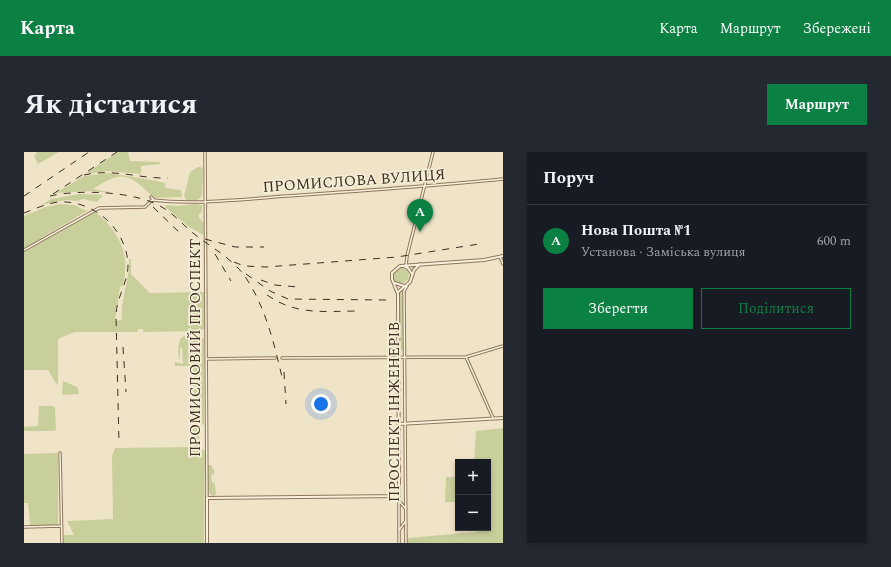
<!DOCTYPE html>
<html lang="uk">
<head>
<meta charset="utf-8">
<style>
	body { margin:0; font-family:Spectral,serif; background:#242831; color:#f1f3f6 }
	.controls { position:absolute; right:12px; bottom:12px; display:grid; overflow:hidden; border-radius:0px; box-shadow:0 2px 6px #0003 }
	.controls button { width:36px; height:36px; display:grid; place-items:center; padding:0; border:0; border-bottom:1px solid #363941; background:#171b24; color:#f1f3f6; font:20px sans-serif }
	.you { position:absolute; left:297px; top:252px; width:14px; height:14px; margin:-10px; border:3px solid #fff; border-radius:50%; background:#1a73e8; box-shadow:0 0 0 6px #1a73e833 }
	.badge { display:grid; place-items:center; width:26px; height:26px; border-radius:50%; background:#0b8043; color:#fff; font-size:13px; font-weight:700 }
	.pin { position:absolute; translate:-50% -33px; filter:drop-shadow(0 1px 2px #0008) }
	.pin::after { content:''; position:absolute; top:21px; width:14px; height:12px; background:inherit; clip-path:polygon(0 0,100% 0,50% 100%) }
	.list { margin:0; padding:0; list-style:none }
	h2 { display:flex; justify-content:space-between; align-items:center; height:52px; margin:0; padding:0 16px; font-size:17px }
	h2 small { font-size:13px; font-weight:400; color:#9ea1a6 }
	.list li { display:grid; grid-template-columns:26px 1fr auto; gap:12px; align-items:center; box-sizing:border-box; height:72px; padding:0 16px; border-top:1px solid #363941 }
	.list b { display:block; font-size:15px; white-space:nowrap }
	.list p { margin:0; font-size:13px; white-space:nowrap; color:#9ea1a6 }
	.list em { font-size:13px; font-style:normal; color:#9ea1a6 }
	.actions { display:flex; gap:8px; padding:12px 16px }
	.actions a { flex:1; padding:9px 0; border:1px solid #0b8043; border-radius:0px; text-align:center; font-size:14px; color:#0b8043 }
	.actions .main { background:#0b8043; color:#fff }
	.map { position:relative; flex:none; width:479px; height:391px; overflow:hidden; border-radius:0px }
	header { display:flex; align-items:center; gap:24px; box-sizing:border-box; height:56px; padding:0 20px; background:#0b8043; color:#fff }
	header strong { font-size:19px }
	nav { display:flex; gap:22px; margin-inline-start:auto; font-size:14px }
	.intro { display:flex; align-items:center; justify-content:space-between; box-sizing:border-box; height:96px; padding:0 24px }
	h1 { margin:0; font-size:28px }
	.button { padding:10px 18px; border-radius:0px; background:#0b8043; color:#fff; font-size:14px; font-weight:700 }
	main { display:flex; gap:24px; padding:0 24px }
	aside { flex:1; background:#171b24; border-radius:0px; box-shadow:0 2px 6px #0003 }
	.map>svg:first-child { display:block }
	.green { fill:#c9cf9b }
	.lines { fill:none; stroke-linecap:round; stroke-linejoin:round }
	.minor-casing { stroke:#8d765c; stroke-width:3.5 }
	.tertiary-casing { stroke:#8d765c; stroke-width:4 }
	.minor { stroke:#faf1dc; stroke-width:1.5 }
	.tertiary { stroke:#faf1dc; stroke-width:2 }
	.rail { stroke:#3d2e20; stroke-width:1; stroke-dasharray:7 7; stroke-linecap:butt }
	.labels { text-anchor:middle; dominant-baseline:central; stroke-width:3.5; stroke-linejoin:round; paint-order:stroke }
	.street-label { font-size:15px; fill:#3d2e20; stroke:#f7eed8 }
</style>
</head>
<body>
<header>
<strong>Карта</strong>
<nav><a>Карта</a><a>Маршрут</a><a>Збережені</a></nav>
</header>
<div class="intro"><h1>Як дістатися</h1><a class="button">Маршрут</a></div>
<main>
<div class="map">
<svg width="479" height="391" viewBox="0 0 479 391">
	<rect width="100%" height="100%" fill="#f0e4c8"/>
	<!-- green -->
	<path class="green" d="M 13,0 L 35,0 L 14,12 L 10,4 Z
		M 94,0 L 104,0 L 106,9 L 136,10 L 136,12 L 117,14 L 117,22 L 84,19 L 61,22 Z
		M 174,15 L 177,15 L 179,18 L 178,44 L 172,49 L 163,49 L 160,44 L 166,20 Z
		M 86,21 L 138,30 L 141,31 L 142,36 L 157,38 L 158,45 L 130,46 C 105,22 100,17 69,37 L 85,40 L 85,41 L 68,39 L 32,41 L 60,24 Z
		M 55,42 L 79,43 L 73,50 L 59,47 L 54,49 L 42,48 L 17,53 L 27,47 Z
		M 36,52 L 50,53 L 63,59 L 0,96 L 0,64 L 22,55 Z
		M 172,52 L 178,53 L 178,60 L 175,62 L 175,66 L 180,71 L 179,83 L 164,74 L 141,55 L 142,53 L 155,54 Z
		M 70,59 C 95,78 107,103 99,133 L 96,135 L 91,169 L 98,168 C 96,147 106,128 105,107 L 107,107 L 107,122 L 126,141 L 180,140 L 181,176 L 177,179 L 119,180 L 119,177 L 114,177 L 114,180 L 51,180 L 36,186 L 34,189 L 34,232 L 33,233 L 24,218 L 0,218 L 0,99 Z
		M369 123a8 8 0 1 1 16 0a8 8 0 1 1-16 0Z
		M 378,137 L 379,197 L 377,199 L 375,197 L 375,140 Z
		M 160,184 L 176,184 L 180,187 L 180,273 L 177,272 L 177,256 L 171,256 L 170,262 L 169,254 L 170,251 L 169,214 L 151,214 L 151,210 L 159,212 L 158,196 L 156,196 L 156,208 C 153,203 154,191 157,186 Z
		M 39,229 L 53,235 L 55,242 L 38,243 Z
		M 15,254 L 29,254 L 31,256 L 32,277 L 31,279 L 0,279 L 0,275 L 14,274 Z
		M 168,276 L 175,276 L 175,295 L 181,299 L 180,391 L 39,391 L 40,383 L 50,383 L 43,369 L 89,367 L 88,304 L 91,296 L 171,295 L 171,279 L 168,279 Z
		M 479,276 L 479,391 L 384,391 L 384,386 L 452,380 L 453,376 L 464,376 L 464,367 L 466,367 L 464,310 L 450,310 L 452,279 Z
		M 34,301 L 34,373 L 6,373 L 4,351 L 0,351 L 0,302 Z
		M 184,313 L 187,313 L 191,320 L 187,324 L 188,330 L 191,332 L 192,343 L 189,344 L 186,342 L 184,339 Z
		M 422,325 L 434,325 L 434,350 L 421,350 Z"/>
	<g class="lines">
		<defs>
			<path id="minor" d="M 181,0 L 183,346
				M 127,45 L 130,48
				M 0,98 L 75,56 L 121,55 L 128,48 C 173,53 219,47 264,44 C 336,39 408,34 479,27
				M 476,105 L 479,112
				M 382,114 L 383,104 L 409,0
				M 442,205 L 469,266
				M 258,206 L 442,205 L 479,194
				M 183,207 L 251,206
				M 36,301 L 38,391
				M 375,344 L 375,391
				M 375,349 L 382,357
				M 0,375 L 37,374
				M 376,377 L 381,370
				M 382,391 L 380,139 L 383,134"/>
			<path id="tertiary" d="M 380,114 L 384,116 L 388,122
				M 371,131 L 380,134
				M 374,140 L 386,130 L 390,118 L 396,112
				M 375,272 L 479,266
				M 183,391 L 183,346 L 375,344 L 374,142 L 368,127 L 368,121 L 376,114 L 460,108 L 479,104"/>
		</defs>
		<!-- minor casing -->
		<use href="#minor" class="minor-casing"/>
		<!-- tertiary casing -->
		<use href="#tertiary" class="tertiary-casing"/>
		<!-- minor -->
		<use href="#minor" class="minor"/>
		<!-- tertiary -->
		<use href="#tertiary" class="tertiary"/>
		<!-- rail -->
		<path class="rail" d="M 60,23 C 89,16 116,27 144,26
			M 29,42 L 93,0
			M 0,44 L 65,0
			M 26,44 C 56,37 115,39 141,57 C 153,65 162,76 174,85 C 189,96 209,108 220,123 C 241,153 250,191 258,225
			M 129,55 L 156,81
			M 0,61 C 11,57 23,51 35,50 C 71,48 103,78 104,113 C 104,131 92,146 92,164 C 93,206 94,249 95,292
			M 181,87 L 211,95 L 240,95
			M 191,102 L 207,129
			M 210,110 L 220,114 L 242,115 L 373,105 L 455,92
			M 222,122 L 246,139 L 264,147 L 362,148
			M 237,128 L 251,133 L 274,135
			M 243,143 C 273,164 301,159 336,159
			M 99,195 L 102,240
			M 260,220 L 262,252"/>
	</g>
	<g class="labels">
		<!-- street labels -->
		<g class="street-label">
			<text transform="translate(330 29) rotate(-4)">ПРОМИСЛОВА ВУЛИЦЯ</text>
			<text transform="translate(171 196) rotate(-90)">ПРОМИСЛОВИЙ ПРОСПЕКТ</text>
			<text transform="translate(370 260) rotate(-90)">ПРОСПЕКТ ІНЖЕНЕРІВ</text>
		</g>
	</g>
</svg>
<div class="controls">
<button>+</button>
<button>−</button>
</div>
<div class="you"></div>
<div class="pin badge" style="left:396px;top:80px">A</div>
</div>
<aside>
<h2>Поруч<small></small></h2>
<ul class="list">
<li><span class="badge">A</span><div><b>Нова Пошта №1</b><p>Установа · Заміська вулиця</p></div><em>600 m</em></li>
</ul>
<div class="actions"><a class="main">Зберегти</a><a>Поділитися</a></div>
</aside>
</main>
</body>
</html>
